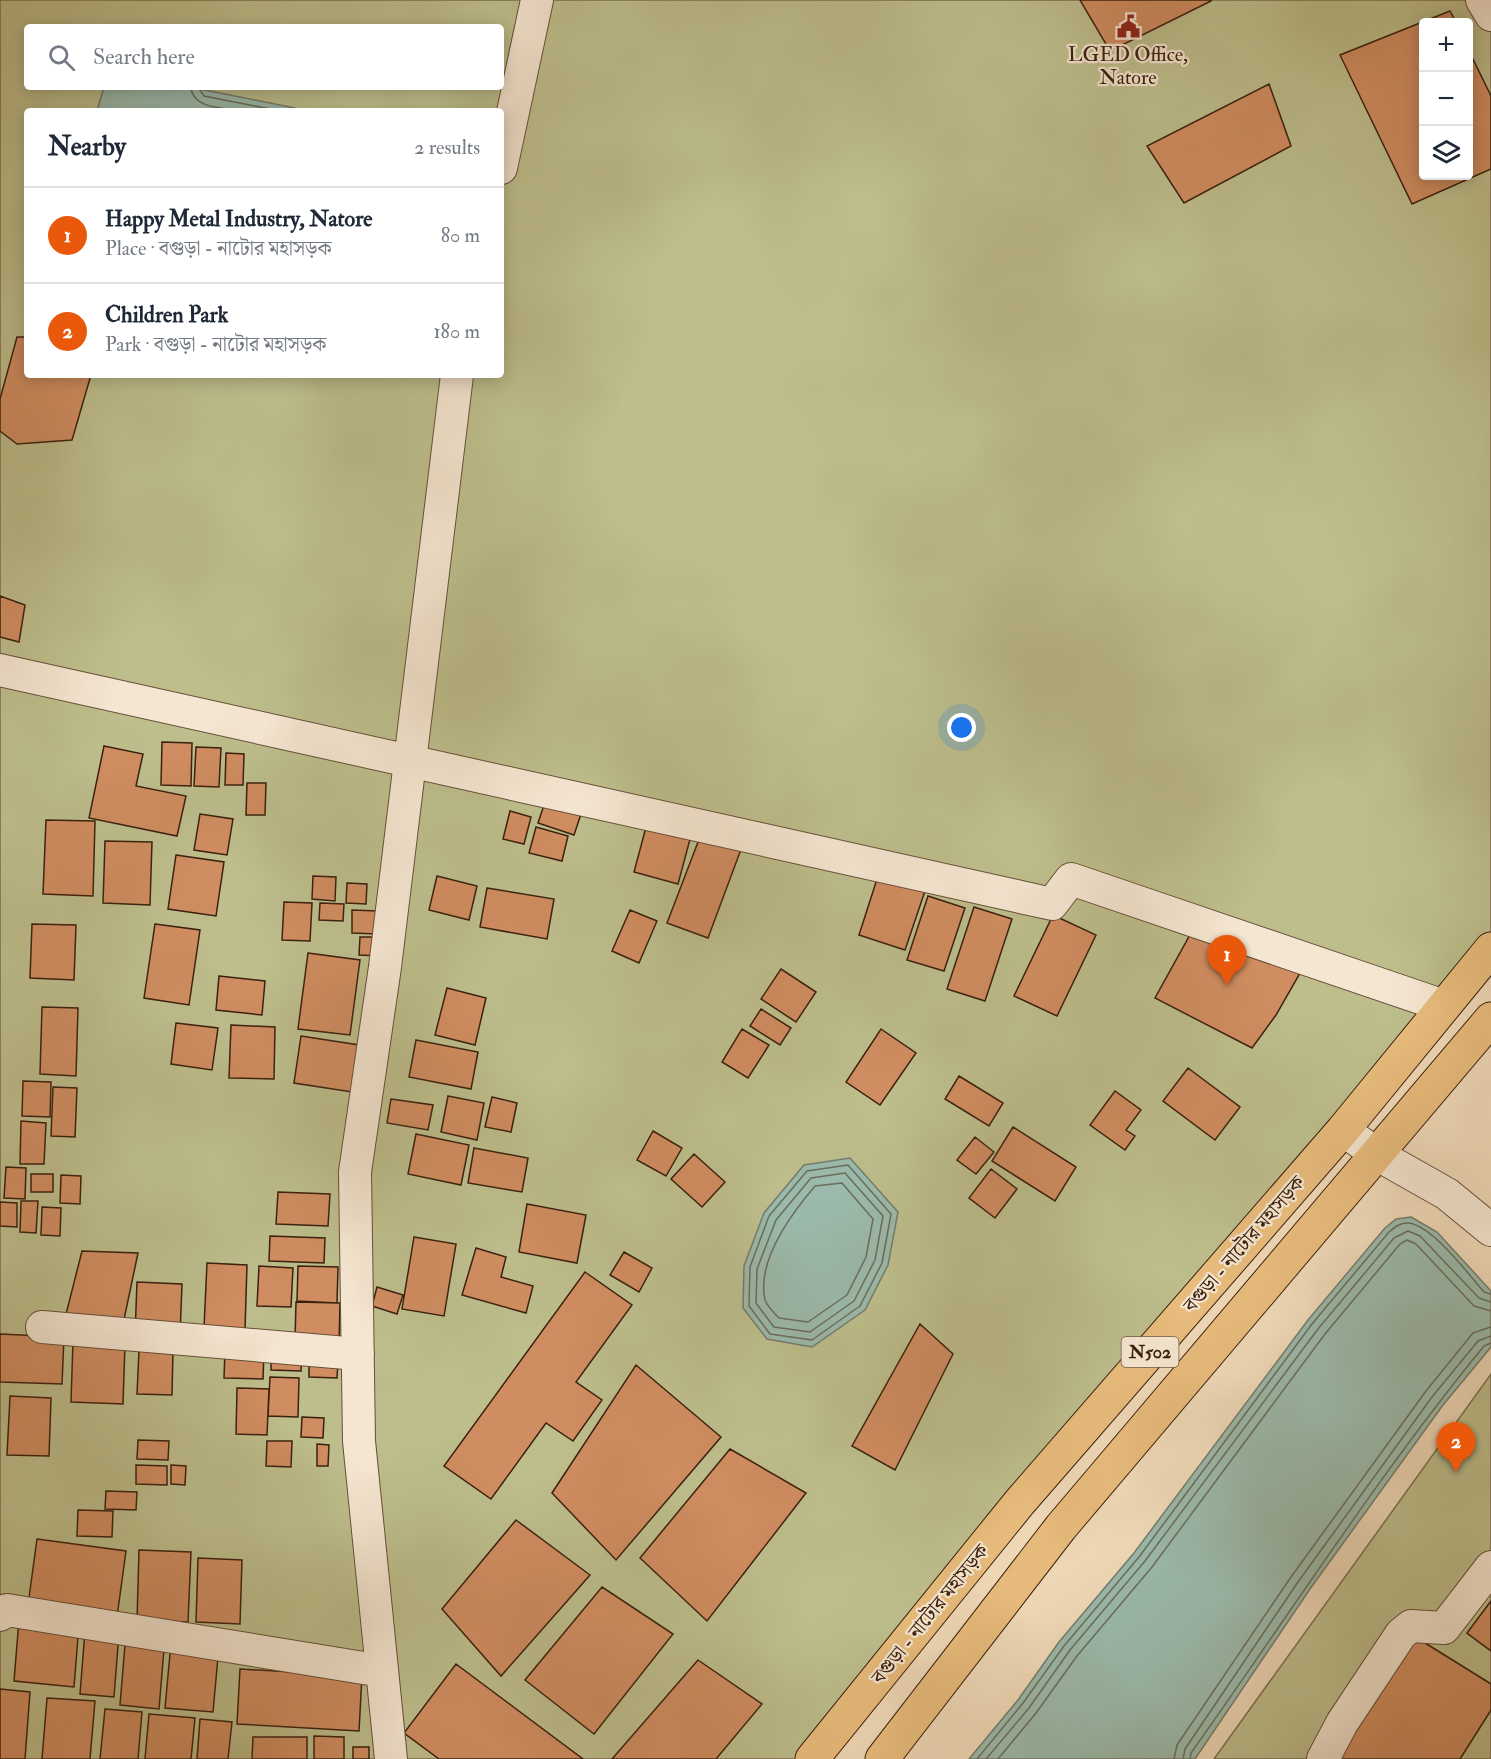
<!DOCTYPE html>
<html lang="en">
<head>
<meta charset="utf-8">
<style>
	body { margin:0; font-family:"IM FELL Double Pica","Noto Serif Bengali",serif; background:#f6f6f7; color:#1f2937 }
	.controls { position:absolute; right:18px; top:18px; display:grid; overflow:hidden; border-radius:6px; box-shadow:0 3px 15px #0003 }
	.controls button { width:54px; height:54px; display:grid; place-items:center; padding:0; border:0; border-bottom:2px solid #e0e1e3; background:#fff; color:#1f2937; font:30px sans-serif }
	.you { position:absolute; left:962px; top:728px; width:21px; height:21px; margin:-15px; border:4px solid #fff; border-radius:50%; background:#1a73e8; box-shadow:0 0 0 9px #1a73e833 }
	.badge { display:grid; place-items:center; width:39px; height:39px; border-radius:50%; background:#ea580c; color:#fff; font-size:20px; font-weight:700 }
	.pin { position:absolute; translate:-50% -50px; filter:drop-shadow(0 2px 3px #0008) }
	.pin::after { content:''; position:absolute; top:32px; width:21px; height:18px; background:inherit; clip-path:polygon(0 0,100% 0,50% 100%) }
	.list { margin:0; padding:0; list-style:none }
	h2 { display:flex; justify-content:space-between; align-items:center; height:78px; margin:0; padding:0 24px; font-size:26px }
	h2 small { font-size:20px; font-weight:400; color:#747a83 }
	.list li { display:grid; grid-template-columns:39px 1fr auto; gap:18px; align-items:center; box-sizing:border-box; height:96px; padding:0 24px; border-top:2px solid #e0e1e3 }
	.list b { display:block; font-size:22px; white-space:nowrap }
	.list p { margin:0; font-size:20px; white-space:nowrap; color:#747a83 }
	.list em { font-size:20px; font-style:normal; color:#747a83 }
	.icon { flex:none; width:33px; height:33px; fill:none; stroke:currentColor; stroke-width:2; stroke-linecap:round; stroke-linejoin:round }
	.map { position:relative; flex:none; width:1491px; height:1759px; overflow:hidden }
	.search { position:absolute; background:#fff; box-shadow:0 3px 15px #0003; left:24px; top:24px; width:480px; height:66px; display:flex; align-items:center; gap:15px; box-sizing:border-box; padding:0 21px; border-radius:6px; color:#747a83; font-size:22px }
	.panel { position:absolute; background:#fff; box-shadow:0 3px 15px #0003; left:24px; top:108px; width:480px; height:270px; border-radius:6px }
	.map>svg:first-child { display:block }
	.green { fill:#bdbe8c; stroke:#7c6f4d; stroke-width:1.5; fill-rule:evenodd }
	.water { fill:#9bbaab; stroke:#747c6c; stroke-width:1.5 }
	.lines { fill:none; stroke-linecap:round; stroke-linejoin:round }
	.shore { stroke:#6a6d5c; stroke-width:1.5 }
	.building { fill:#d08d61; stroke:#3a200e; stroke-width:1.5 }
	.minor-casing { stroke:#684e38; stroke-width:34 }
	.highway-casing { stroke:#3a200e; stroke-width:35 }
	.minor { stroke:#f5e6d1; stroke-width:32 }
	.highway { stroke:#e8bc7c; stroke-width:33 }
	.labels { text-anchor:middle; dominant-baseline:central; stroke-width:4.5; stroke-linejoin:round; paint-order:stroke }
	.shield { fill:#f5e6d1; stroke:#725b48; stroke-width:1.5 }
	.shield-label { font-size:18px; font-weight:bold; fill:#3a200e }
	.poi-label { font-size:20px; fill:#3a200e; stroke:#f5e6d1 }
	.street-label { font-size:20px; fill:#3a200e; stroke:#f5e6d1 }
</style>
</head>
<body>
<div class="map">
<svg width="1491" height="1759" viewBox="0 0 1491 1759">
	<rect width="100%" height="100%" fill="#f0d9b8"/>
	<filter id="stains"><feTurbulence type="fractalNoise" baseFrequency=".00333" numOctaves="4"/><feColorMatrix values="0 0 0 0 .2 0 0 0 0 .09 0 0 0 0 .02 0 0 0 .5 -.17"/></filter>
	<radialGradient id="worn" r=".72"><stop offset=".6" stop-color="#630" stop-opacity="0"/><stop offset="1" stop-color="#630" stop-opacity=".3"/></radialGradient>
	<!-- green -->
	<path class="green" d="M 0,0 L 1482,0 L 1491,15 L 1491,949 L 812,1759 L 0,1759 ZM 1424,22 L 1468,22 L 1468,176 L 1424,176 ZM 27,27 L 501,27 L 501,87 L 27,87 ZM 27,111 L 501,111 L 501,375 L 27,375 Z
		M 1491,1374 L 1491,1570 L 1431,1622 L 1327,1759 L 1214,1759 Z
		M 1491,1583 L 1491,1601 L 1467,1633 L 1491,1651 L 1491,1684 L 1409,1633 L 1332,1755 L 1339,1759 L 1329,1759 L 1398,1641 L 1408,1629 L 1417,1629 L 1450,1640 L 1464,1627 Z
		M 1491,1710 L 1491,1759 L 1460,1759 Z"/>
	<!-- water -->
	<path class="water" d="M 104,87 L 190,87 L 295,108 L 294,111 L 97,111 Z
		M 850,1158 L 898,1212 L 888,1265 L 865,1310 L 812,1347 L 767,1339 L 743,1308 L 744,1266 L 764,1213 L 804,1165 Z
		M 1411,1217 L 1437,1232 L 1491,1291 L 1491,1347 L 1443,1405 L 1310,1589 L 1195,1759 L 969,1759 L 1018,1700 L 1059,1642 L 1134,1553 L 1308,1320 L 1385,1228 L 1396,1219 Z"/>
	<g class="lines">
		<!-- shore -->
		<path class="shore" d="M 191,87 C 192,109 225,108 242,111
			M 198,87 L 204,96 L 280,111
			M 848,1165 L 891,1214 L 882,1263 L 860,1306 L 812,1340 L 770,1334 L 749,1306 L 750,1267 L 769,1216 L 807,1171 Z
			M 845,1173 L 883,1216 L 875,1260 L 854,1301 L 810,1332 L 774,1327 L 756,1303 L 757,1269 L 776,1220 L 811,1178 Z
			M 842,1183 L 873,1219 L 866,1257 L 847,1295 L 808,1322 L 779,1318 C 775,1314 767,1306 765,1300 C 756,1260 792,1213 815,1186 Z
			M 977,1759 L 1023,1703 L 1064,1646 L 1139,1557 L 1312,1324 L 1389,1232 C 1395,1227 1401,1222 1409,1223 C 1434,1227 1468,1274 1484,1292 L 1491,1294
			M 986,1759 L 1029,1708 L 1070,1650 L 1145,1561 L 1318,1329 L 1394,1238 L 1408,1231 L 1420,1236 L 1479,1298 L 1491,1302
			M 998,1759 L 1036,1713 L 1077,1656 L 1152,1567 L 1325,1334 L 1400,1244 L 1407,1240 L 1416,1244 L 1474,1306 L 1491,1311
			M 1174,1759 L 1177,1745 L 1291,1577 L 1426,1391 L 1473,1333 L 1491,1327
			M 1183,1759 L 1185,1749 L 1298,1582 L 1432,1397 L 1478,1341 L 1491,1336
			M 1190,1759 L 1191,1753 C 1288,1617 1378,1475 1484,1346 L 1491,1343"/>
	</g>
	<!-- building -->
	<path class="building" d="M 1080,0 L 1211,0 L 1211,1 L 1110,51 Z
		M 1450,11 L 1456,22 L 1424,22 L 1424,176 L 1468,176 L 1468,49 L 1491,96 L 1491,169 L 1412,204 L 1340,55 Z
		M 1269,84 L 1291,146 L 1184,203 L 1147,146 Z
		M 17,337 L 27,337 L 27,375 L 91,375 L 72,440 L 17,444 L 0,431 L 0,399 Z
		M 0,596 L 25,605 L 19,642 L 0,637 Z
		M 162,742 L 192,743 L 191,786 L 161,785 Z
		M 104,746 L 143,754 L 136,786 L 186,796 L 177,836 L 89,818 Z
		M 196,747 L 221,748 L 219,787 L 194,786 Z
		M 226,753 L 244,754 L 243,785 L 225,785 Z
		M 247,783 L 266,783 L 265,815 L 246,815 Z
		M 547,796 L 583,808 L 574,835 L 538,823 Z
		M 510,811 L 531,817 L 524,844 L 503,839 Z
		M 200,814 L 233,819 L 227,855 L 194,850 Z
		M 649,816 L 693,828 L 678,884 L 634,872 Z
		M 46,820 L 95,821 L 93,896 L 43,894 Z
		M 536,827 L 568,836 L 562,861 L 529,853 Z
		M 703,829 L 743,844 L 708,938 L 667,923 Z
		M 105,841 L 152,842 L 150,905 L 103,903 Z
		M 176,855 L 224,862 L 216,916 L 168,909 Z
		M 313,876 L 336,877 L 335,901 L 312,899 Z
		M 437,876 L 477,886 L 469,920 L 429,910 Z
		M 878,876 L 925,891 L 905,950 L 859,935 Z
		M 347,883 L 367,884 L 366,904 L 346,903 Z
		M 487,888 L 554,899 L 547,939 L 480,927 Z
		M 928,896 L 965,908 L 944,971 L 907,960 Z
		M 284,902 L 312,903 L 310,941 L 282,940 Z
		M 320,903 L 344,904 L 343,921 L 319,920 Z
		M 974,907 L 1012,919 L 985,1001 L 947,989 Z
		M 352,910 L 378,911 L 377,934 L 352,933 Z
		M 630,910 L 657,921 L 639,963 L 612,951 Z
		M 1053,915 L 1096,935 L 1057,1016 L 1014,996 Z
		M 32,924 L 76,925 L 74,980 L 30,978 Z
		M 155,924 L 200,930 L 189,1005 L 144,998 Z
		M 1196,924 L 1300,973 L 1276,1015 L 1252,1048 L 1155,998 Z
		M 360,937 L 379,937 L 379,956 L 359,955 Z
		M 308,953 L 360,960 L 350,1035 L 298,1029 Z
		M 781,969 L 816,992 L 796,1022 L 761,999 Z
		M 219,976 L 265,981 L 262,1015 L 216,1010 Z
		M 447,988 L 486,998 L 475,1045 L 435,1035 Z
		M 42,1007 L 78,1008 L 76,1076 L 40,1074 Z
		M 761,1009 L 791,1028 L 780,1045 L 750,1026 Z
		M 176,1023 L 218,1028 L 212,1070 L 171,1064 Z
		M 231,1025 L 275,1027 L 274,1079 L 229,1078 Z
		M 742,1029 L 769,1045 L 748,1078 L 722,1062 Z
		M 881,1029 L 916,1053 L 880,1105 L 846,1082 Z
		M 301,1036 L 359,1045 L 352,1092 L 294,1083 Z
		M 416,1040 L 478,1052 L 471,1089 L 409,1077 Z
		M 1188,1068 L 1240,1107 L 1215,1140 L 1163,1101 Z
		M 959,1076 L 1003,1103 L 989,1126 L 945,1099 Z
		M 23,1081 L 51,1082 L 50,1117 L 22,1116 Z
		M 53,1087 L 77,1088 L 75,1137 L 51,1136 Z
		M 1115,1091 L 1141,1110 L 1126,1130 L 1135,1136 L 1125,1150 L 1090,1125 Z
		M 448,1096 L 484,1103 L 477,1140 L 441,1132 Z
		M 492,1097 L 517,1103 L 511,1132 L 485,1127 Z
		M 391,1099 L 433,1105 L 428,1130 L 387,1123 Z
		M 21,1121 L 46,1123 L 44,1164 L 20,1164 Z
		M 1013,1127 L 1076,1167 L 1055,1201 L 992,1161 Z
		M 653,1131 L 682,1148 L 666,1176 L 637,1160 Z
		M 416,1134 L 469,1145 L 461,1185 L 408,1174 Z
		M 975,1137 L 994,1152 L 976,1174 L 957,1160 Z
		M 474,1148 L 528,1158 L 522,1192 L 468,1183 Z
		M 694,1154 L 725,1182 L 702,1207 L 671,1179 Z
		M 6,1167 L 26,1168 L 25,1199 L 4,1198 Z
		M 991,1169 L 1017,1189 L 995,1218 L 969,1198 Z
		M 31,1174 L 53,1174 L 53,1192 L 31,1192 Z
		M 61,1175 L 81,1176 L 80,1204 L 60,1203 Z
		M 278,1192 L 330,1194 L 328,1226 L 276,1224 Z
		M 21,1201 L 38,1201 L 36,1233 L 20,1232 Z
		M 0,1202 L 17,1203 L 17,1227 L 0,1226 Z
		M 527,1204 L 586,1215 L 577,1263 L 519,1252 Z
		M 42,1207 L 61,1208 L 60,1236 L 41,1235 Z
		M 270,1236 L 325,1238 L 324,1263 L 269,1261 Z
		M 414,1237 L 456,1244 L 444,1316 L 402,1309 Z
		M 476,1248 L 506,1257 L 501,1277 L 533,1286 L 526,1313 L 462,1295 Z
		M 82,1251 L 138,1253 L 122,1329 L 63,1326 Z
		M 624,1252 L 652,1268 L 639,1292 L 610,1275 Z
		M 207,1263 L 247,1265 L 245,1330 L 204,1328 Z
		M 259,1266 L 293,1268 L 291,1307 L 257,1306 Z
		M 298,1266 L 338,1267 L 337,1303 L 297,1301 Z
		M 585,1272 L 632,1305 L 576,1382 L 602,1400 L 573,1441 L 546,1423 L 491,1499 L 444,1466 Z
		M 137,1282 L 182,1284 L 180,1335 L 135,1334 Z
		M 377,1287 L 403,1295 L 397,1314 L 372,1306 Z
		M 296,1302 L 340,1303 L 339,1344 L 295,1342 Z
		M 920,1324 L 953,1354 L 895,1470 L 852,1446 Z
		M 0,1334 L 64,1337 L 62,1384 L 0,1382 Z
		M 73,1341 L 125,1343 L 123,1404 L 71,1402 Z
		M 139,1350 L 173,1351 L 172,1395 L 137,1394 Z
		M 225,1350 L 264,1352 L 263,1379 L 224,1378 Z
		M 271,1353 L 302,1354 L 301,1371 L 271,1370 Z
		M 309,1361 L 338,1362 L 337,1378 L 309,1377 Z
		M 636,1365 L 721,1437 L 616,1560 L 552,1493 Z
		M 270,1377 L 299,1378 L 298,1417 L 268,1416 Z
		M 237,1388 L 269,1389 L 267,1435 L 236,1434 Z
		M 10,1396 L 51,1398 L 49,1456 L 7,1455 Z
		M 302,1417 L 324,1418 L 323,1438 L 301,1437 Z
		M 138,1440 L 169,1441 L 168,1460 L 137,1459 Z
		M 267,1441 L 292,1441 L 291,1467 L 266,1466 Z
		M 317,1444 L 329,1445 L 328,1466 L 317,1466 Z
		M 730,1449 L 806,1493 L 707,1621 L 640,1558 Z
		M 136,1465 L 167,1466 L 167,1485 L 136,1484 Z
		M 171,1465 L 186,1466 L 185,1485 L 171,1484 Z
		M 106,1491 L 137,1492 L 136,1510 L 105,1509 Z
		M 78,1510 L 113,1511 L 112,1537 L 77,1536 Z
		M 516,1520 L 590,1575 L 501,1676 L 442,1609 Z
		M 37,1539 L 126,1551 L 117,1617 L 28,1605 Z
		M 139,1550 L 191,1552 L 188,1622 L 137,1620 Z
		M 198,1558 L 242,1560 L 240,1624 L 196,1622 Z
		M 602,1587 L 673,1634 L 594,1734 L 525,1680 Z
		M 1491,1601 L 1491,1651 L 1467,1633 Z
		M 19,1620 L 79,1625 L 74,1687 L 14,1681 Z
		M 85,1631 L 119,1633 L 114,1697 L 80,1694 Z
		M 126,1633 L 165,1637 L 159,1709 L 120,1705 Z
		M 1409,1633 L 1491,1684 L 1491,1710 L 1460,1759 L 1339,1759 Z
		M 171,1643 L 219,1646 L 213,1712 L 165,1708 Z
		M 698,1660 L 762,1704 L 716,1759 L 612,1759 Z
		M 456,1664 L 583,1759 L 439,1759 L 404,1733 Z
		M 240,1669 L 362,1676 L 359,1731 L 237,1724 Z
		M 0,1689 L 30,1692 L 25,1759 L 0,1759 Z
		M 47,1698 L 95,1701 L 90,1759 L 42,1759 Z
		M 105,1709 L 142,1712 L 138,1759 L 100,1759 Z
		M 149,1714 L 195,1718 L 191,1759 L 145,1759 Z
		M 200,1719 L 232,1722 L 228,1759 L 197,1759 Z
		M 314,1736 L 344,1737 L 344,1759 L 314,1759 Z
		M 253,1737 L 307,1737 L 307,1759 L 252,1759 Z
		M 353,1747 L 369,1747 L 369,1759 L 353,1759 Z"/>
	<g class="lines">
		<defs>
			<path id="minor" d="M 1482,0 L 1491,15
				M 501,168 L 537,0
				M 0,670 L 1052,904 L 1071,879 L 1444,1006
				M 1343,1130 L 1378,1155 L 1447,1194 L 1491,1230
				M 42,1327 L 358,1354
				M 0,1615 L 7,1610 L 382,1671
				M 391,1759 L 359,1441 L 355,1172 L 385,967 L 457,375
				M 1323,1759 L 1342,1723 L 1401,1634 L 1411,1626 L 1444,1628 L 1491,1567"/>
			<path id="highway" d="M 812,1759 L 1019,1503 L 1343,1130 L 1491,949
				M 882,1759 L 1061,1527 L 1491,1019"/>
		</defs>
		<!-- minor casing -->
		<use href="#minor" class="minor-casing"/>
		<!-- highway casing -->
		<use href="#highway" class="highway-casing"/>
		<!-- minor -->
		<use href="#minor" class="minor"/>
		<!-- highway -->
		<use href="#highway" class="highway"/>
	</g>
	<!-- icons -->
	<defs>
		<symbol id="civic-bare" viewBox="-9 -9 18 18"><path d="M-.6-6.5H3V-4.5H.6V-3L4-1V1h2V6H-6V1h2V-1L-.6-3ZM-1.2 2.5V6h2.4V2.5Z" fill="#8f2418" stroke="#f5e6d1" stroke-width="2.5" paint-order="stroke"/></symbol>
	</defs>
	<g fill-rule="evenodd">
		<use href="#civic-bare" x="1112" y="10" width="33" height="33"/>
	</g>
	<g class="labels">
		<!-- shield labels -->
		<rect class="shield" x="1121.5" y="1337" width="57" height="30" rx="4.5"/>
		<g class="shield-label">
			<text x="1150" y="1352">N502</text>
		</g>
		<!-- poi labels -->
		<g class="poi-label">
			<text x="1128" y="54">LGED Office,<tspan x="1128" dy="23">Natore</tspan></text>
		</g>
		<!-- street labels -->
		<g class="street-label">
			<text transform="translate(1244 1244) rotate(-49)">বগুড়া - নাটোর মহাসড়ক</text>
			<text transform="translate(930 1614) rotate(-51)">বগুড়া - নাটোর মহাসড়ক</text>
		</g>
	</g>
	<rect width="100%" height="100%" filter="url(#stains)"/>
	<rect width="100%" height="100%" fill="url(#worn)"/>
</svg>
<div class="controls">
<button>+</button>
<button>−</button>
<button><svg class="icon" aria-label="layers" viewBox="0 0 24 24"><path d="M12 4l9 5-9 5-9-5zM3 14l9 5 9-5"/></svg></button>
</div>
<div class="you"></div>
<div class="pin badge" style="left:1227px;top:985px">1</div>
<div class="pin badge" style="left:1456px;top:1472px">2</div>
<div class="search"><svg class="icon" aria-label="search" viewBox="0 0 24 24"><circle cx="10" cy="10" r="6"/><path d="M15 15l6 6"/></svg>Search here</div>
<section class="panel">
<h2>Nearby<small>2 results</small></h2>
<ul class="list">
<li><span class="badge">1</span><div><b>Happy Metal Industry, Natore</b><p>Place · বগুড়া - নাটোর মহাসড়ক</p></div><em>80 m</em></li>
<li><span class="badge">2</span><div><b>Children Park</b><p>Park · বগুড়া - নাটোর মহাসড়ক</p></div><em>180 m</em></li>
</ul>
</section>
</div>
</body>
</html>
